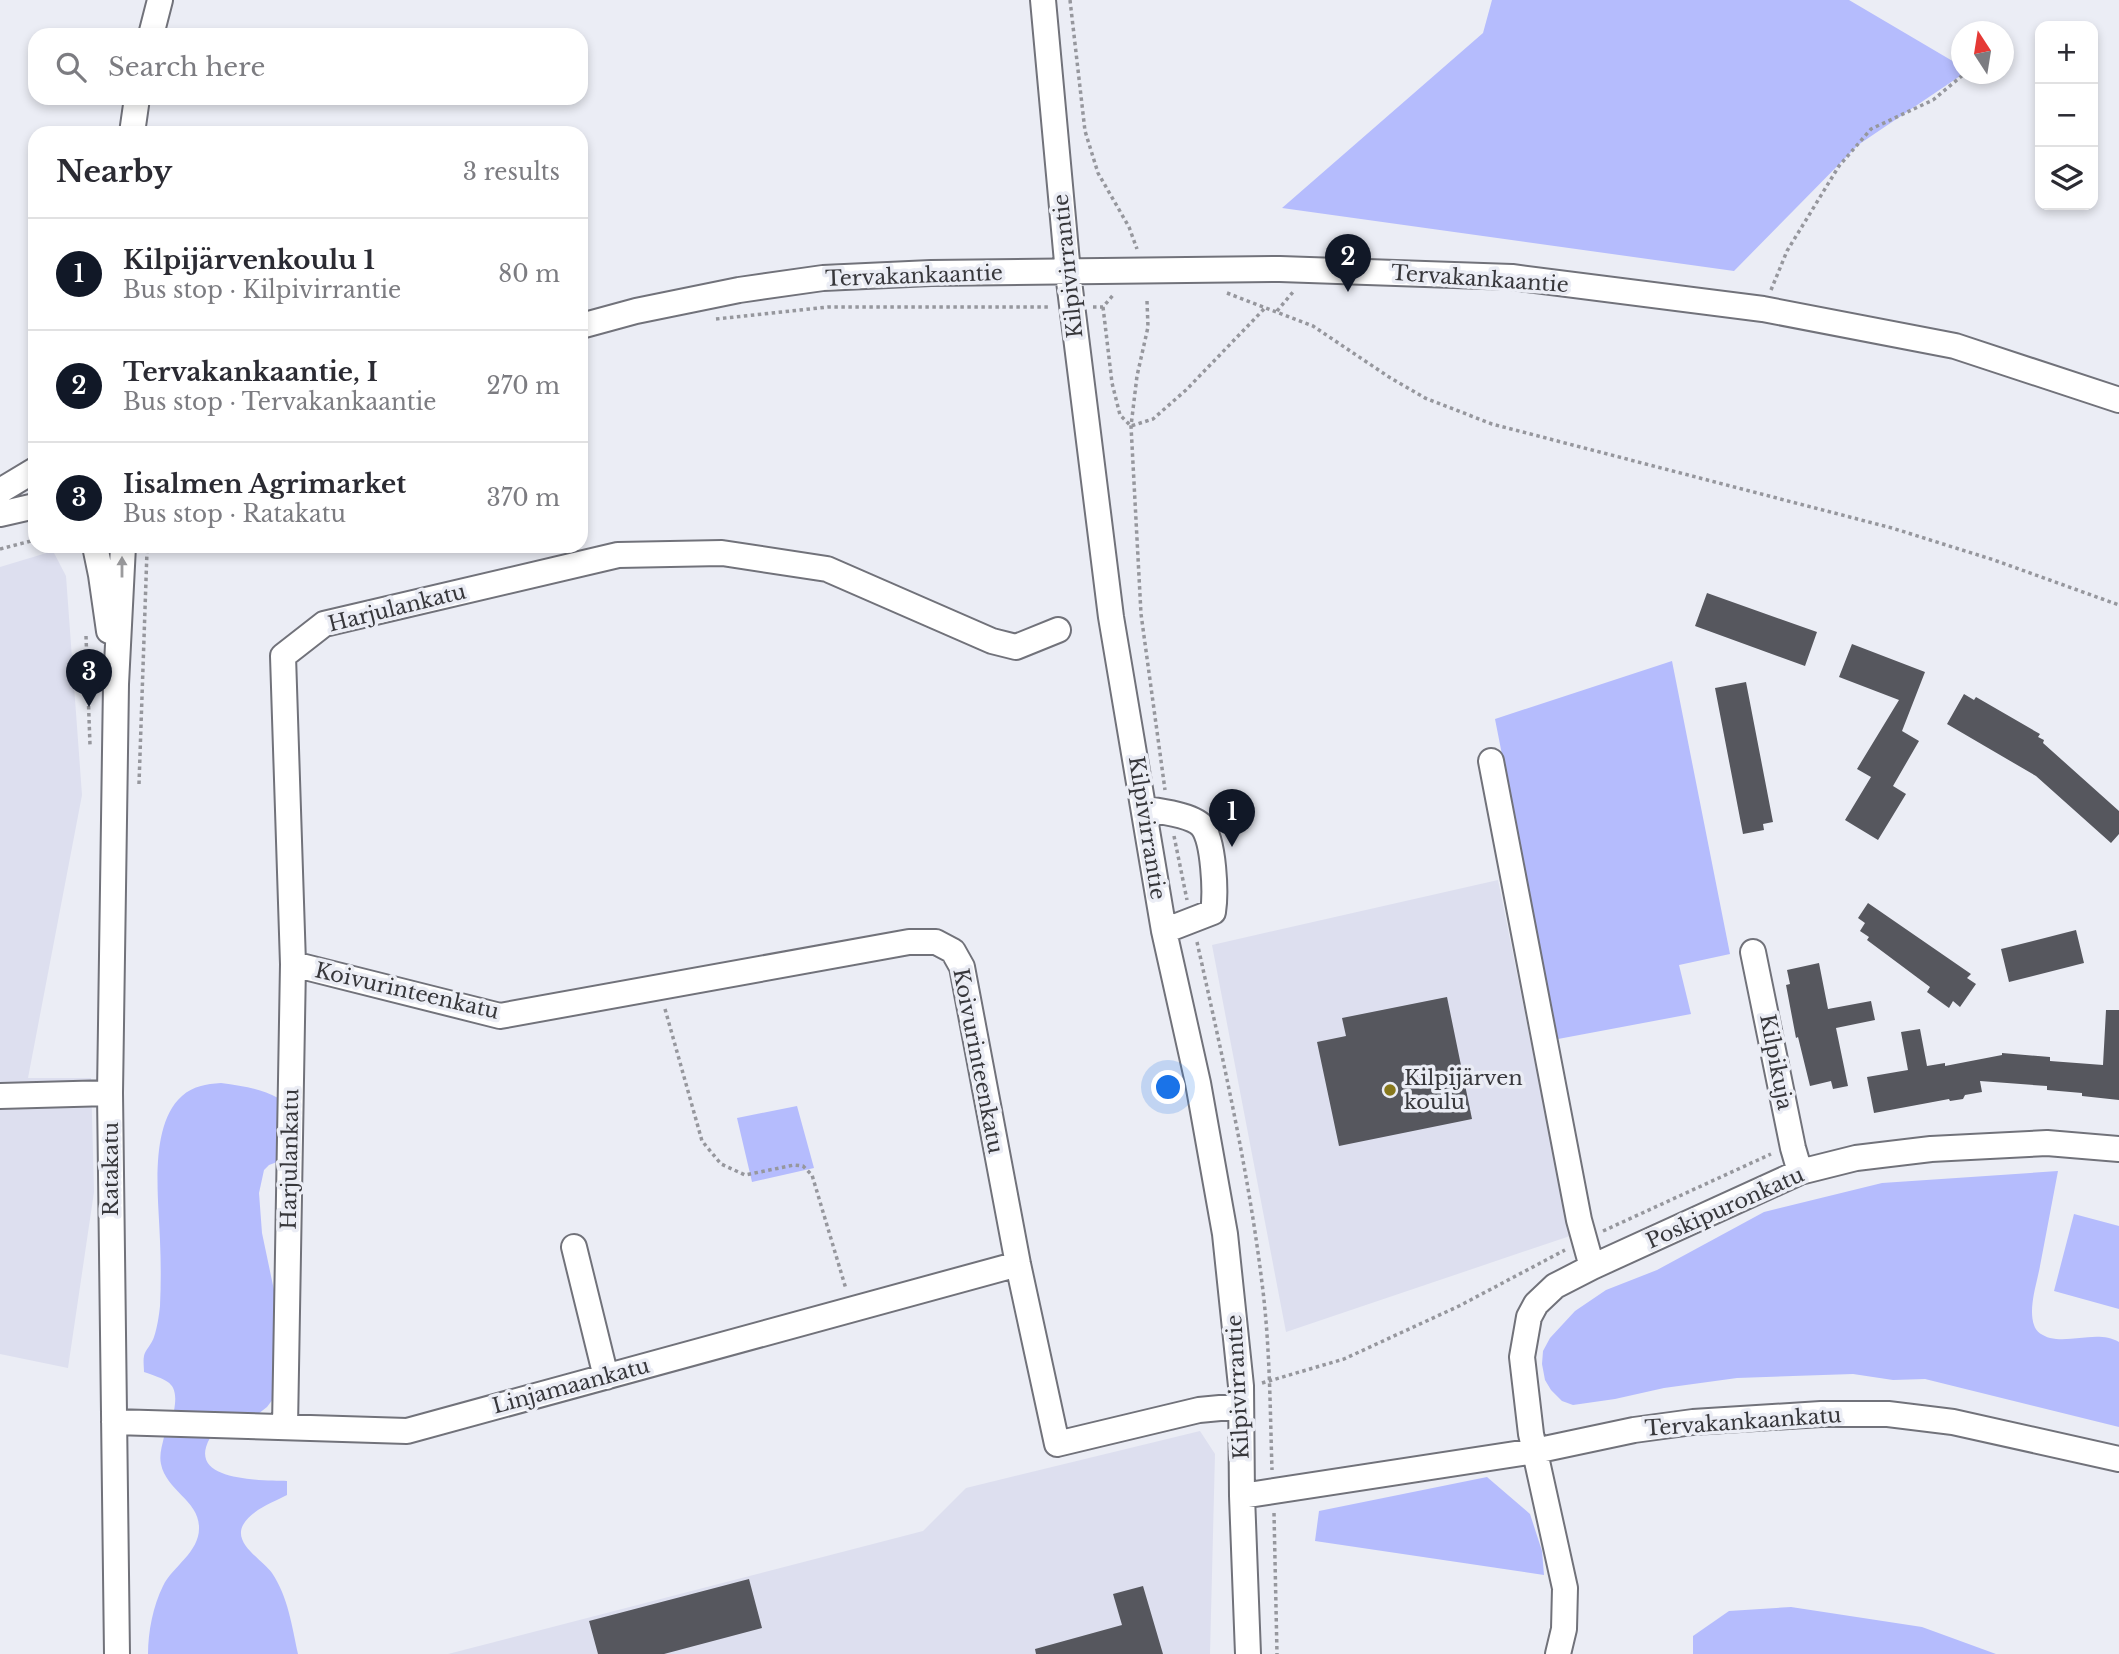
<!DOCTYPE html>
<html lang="en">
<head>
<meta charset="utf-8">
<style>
	body { margin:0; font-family:"Libre Baskerville",serif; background:#f7f7f7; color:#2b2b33 }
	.controls { position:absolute; right:21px; top:21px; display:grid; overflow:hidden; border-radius:14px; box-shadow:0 4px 10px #0003 }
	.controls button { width:63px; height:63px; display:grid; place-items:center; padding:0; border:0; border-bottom:2px solid #e1e1e2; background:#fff; color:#2b2b33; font:35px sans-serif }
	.compass { position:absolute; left:1951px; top:21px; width:63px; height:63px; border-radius:50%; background:#fff; box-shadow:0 4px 10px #0003; rotate:348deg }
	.you { position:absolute; left:1169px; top:1088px; width:24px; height:24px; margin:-18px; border:5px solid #fff; border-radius:50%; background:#1a73e8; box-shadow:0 0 0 10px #1a73e833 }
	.badge { display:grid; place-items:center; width:46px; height:46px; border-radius:50%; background:#111827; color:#fff; font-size:23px; font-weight:700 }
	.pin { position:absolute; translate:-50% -58px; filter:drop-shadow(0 2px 4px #0008) }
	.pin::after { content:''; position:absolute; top:37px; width:24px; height:21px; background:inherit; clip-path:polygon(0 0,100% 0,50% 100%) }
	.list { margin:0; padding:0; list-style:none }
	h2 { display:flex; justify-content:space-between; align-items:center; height:91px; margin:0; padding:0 28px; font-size:30px }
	h2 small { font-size:23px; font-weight:400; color:#7c7c81 }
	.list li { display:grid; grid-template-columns:46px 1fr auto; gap:21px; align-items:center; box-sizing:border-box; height:112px; padding:0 28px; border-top:2px solid #e1e1e2 }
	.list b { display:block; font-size:26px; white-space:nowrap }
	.list p { margin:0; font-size:23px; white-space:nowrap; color:#7c7c81 }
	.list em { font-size:23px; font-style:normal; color:#7c7c81 }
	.icon { flex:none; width:38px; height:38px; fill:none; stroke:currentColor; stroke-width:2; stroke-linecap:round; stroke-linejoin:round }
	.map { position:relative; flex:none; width:2119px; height:1654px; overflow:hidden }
	.search { position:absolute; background:#fff; box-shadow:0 4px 10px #0003; left:28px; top:28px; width:560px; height:77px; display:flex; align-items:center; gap:18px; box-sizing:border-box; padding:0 24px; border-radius:21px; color:#7c7c81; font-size:26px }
	.panel { position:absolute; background:#fff; box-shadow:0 4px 10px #0003; left:28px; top:126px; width:560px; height:427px; border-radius:21px }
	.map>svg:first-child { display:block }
	.built { fill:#dddfef }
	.green { fill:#b5bcfd }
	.building { fill:#56575e }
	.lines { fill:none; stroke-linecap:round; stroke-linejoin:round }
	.minor-casing { stroke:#71727a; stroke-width:28 }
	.path { stroke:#96979d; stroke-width:3.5; stroke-dasharray:3.5 3.5; stroke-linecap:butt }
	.minor { stroke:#fff; stroke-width:24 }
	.oneway { fill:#9b9b9d }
	.poi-dot { fill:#87781c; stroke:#ebedf5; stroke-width:2.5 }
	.labels { text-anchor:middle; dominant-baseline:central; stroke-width:7; stroke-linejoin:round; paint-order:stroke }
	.street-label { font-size:21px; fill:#37373b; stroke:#ebedf5 }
	.poi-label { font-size:21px; fill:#37373b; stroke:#ebedf5; text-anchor:start }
</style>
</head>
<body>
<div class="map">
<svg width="2119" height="1654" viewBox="0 0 2119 1654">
	<rect width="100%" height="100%" fill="#ebedf5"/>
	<!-- built -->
	<path class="built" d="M 53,551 L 66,576 L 82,795 L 28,1078 L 91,1078 L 94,1192 L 68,1368 L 0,1354 L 0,567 Z
		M 1498,880 L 1570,1236 L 1286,1332 L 1212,945 Z
		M 1200,1431 L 1215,1454 L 1210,1654 L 448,1654 L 923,1531 L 966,1488 Z"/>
	<!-- green -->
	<path class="green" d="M 1492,0 L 1849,0 L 1961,66 L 1962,74 L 1963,74 L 1858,145 L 1734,271 L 1282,208 L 1483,33 Z
		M 1672,661 L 1730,954 L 1679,965 L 1691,1014 L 1558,1039 L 1495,719 Z
		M 221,1083 C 242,1086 260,1088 278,1098 L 277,1162 L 269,1165 L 264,1170 L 259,1193 L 262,1233 L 275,1295 L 273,1399 L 267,1407 L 258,1414 L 174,1411 C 179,1382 169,1381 144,1372 C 144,1367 143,1361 144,1356 C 145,1350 152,1344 154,1337 C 157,1328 159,1316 160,1306 C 161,1284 161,1263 160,1241 C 159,1201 148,1126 182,1096 C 193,1086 206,1084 221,1083 Z
		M 797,1106 L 814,1168 L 752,1182 L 737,1118 Z
		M 2058,1171 C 2052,1203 2046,1234 2040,1266 C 2037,1283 2028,1308 2034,1325 C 2036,1332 2043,1336 2050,1338 C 2073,1343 2098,1330 2119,1342 L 2119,1427 L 1925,1379 L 1893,1380 L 1853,1374 L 1737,1378 L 1664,1388 L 1615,1399 L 1573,1405 L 1562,1401 L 1551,1390 L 1545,1380 L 1542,1364 L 1543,1351 L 1550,1338 L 1575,1311 L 1606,1290 L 1657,1270 L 1764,1212 L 1882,1183 Z
		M 2074,1214 L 2119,1226 L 2119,1309 L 2054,1291 Z
		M 164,1437 L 210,1438 C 185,1482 262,1480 287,1481 L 287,1495 C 274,1502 251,1510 243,1525 C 233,1544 262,1559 272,1573 C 288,1597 292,1626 298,1654 L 148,1654 C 148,1632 153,1606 163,1586 C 173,1566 200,1552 199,1527 C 199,1501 166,1490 161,1464 C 159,1455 162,1446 164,1437 Z
		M 1487,1477 L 1530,1514 L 1542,1551 L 1544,1575 L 1315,1541 L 1319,1511 Z
		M 1791,1607 L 1922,1627 L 1996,1654 L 1693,1654 L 1693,1636 L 1729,1611 Z"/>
	<!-- building -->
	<path class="building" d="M 1707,593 L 1817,632 L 1805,666 L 1695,626 Z
		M 1852,644 L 1925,672 L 1902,731 L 1919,741 L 1893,786 L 1906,794 L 1878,840 L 1845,820 L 1871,777 L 1857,769 L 1899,700 L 1839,677 Z
		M 1746,682 L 1773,822 L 1763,824 L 1764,830 L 1743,834 L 1715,688 Z
		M 1964,694 L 1974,700 L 1976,697 L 2040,734 L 2038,737 L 2044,740 L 2043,743 L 2119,811 L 2119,834 L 2111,843 L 2036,776 L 1947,724 Z
		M 1868,903 L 1971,974 L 1967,978 L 1976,984 L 1960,1007 L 1953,1001 L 1949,1008 L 1927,992 L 1930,987 L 1867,940 L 1869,937 L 1860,931 L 1865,923 L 1858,918 Z
		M 2076,930 L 2084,963 L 2009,982 L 2001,949 Z
		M 1819,963 L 1828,1009 L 1871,1001 L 1875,1020 L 1836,1028 L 1848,1086 L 1833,1089 L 1831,1081 L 1810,1086 L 1798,1037 L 1796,1038 L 1786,985 L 1790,984 L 1787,970 Z
		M 1447,997 L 1472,1119 L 1339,1146 L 1317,1042 L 1346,1036 L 1342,1018 Z
		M 2106,1010 L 2119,1010 L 2119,1100 L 2082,1096 L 2082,1093 L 2047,1090 L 2047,1086 L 1980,1081 L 1982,1092 L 1965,1095 L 1963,1099 L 1950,1101 L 1949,1099 L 1874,1113 L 1867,1077 L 1908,1070 L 1901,1032 L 1920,1029 L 1927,1066 L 1945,1063 L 1945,1066 L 2002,1055 L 2002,1053 L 2050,1057 L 2050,1061 L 2103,1065 Z
		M 749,1579 L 762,1628 L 664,1654 L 598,1654 L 589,1621 Z
		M 1143,1586 L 1163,1654 L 1036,1654 L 1035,1649 L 1122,1625 L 1113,1594 Z"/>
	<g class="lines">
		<defs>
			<path id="minor" d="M 1043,0 L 1068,273 L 1111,617 L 1164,931 L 1198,1083 L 1225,1234 L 1241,1386 L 1242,1496 L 1248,1654
				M 151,35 L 160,0
				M 132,133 L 137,98
				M 581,326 L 636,311 L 739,290 L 823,278 L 931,273 L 1280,269 L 1512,277 L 1763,309 L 1955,346 L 2119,400
				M 0,491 L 35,470
				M 0,514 L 35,506
				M 95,546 L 101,575 L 109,631
				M 1491,761 L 1579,1220 L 1592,1267
				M 1145,809 C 1159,811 1192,815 1202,826 C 1214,841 1216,893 1213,912 L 1164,931
				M 1753,952 L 1793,1148 L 1800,1172
				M 293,964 L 500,1016 L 909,942 L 936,942 L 953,951 L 962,967 L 1018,1264 L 1057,1444 L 1199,1410 L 1241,1406
				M 0,1096 L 110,1093
				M 574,1247 L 606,1377
				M 114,1422 L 407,1431 L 1018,1264
				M 285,1427 L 293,964 L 283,656 L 324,624 L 618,555 L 722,553 L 827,569 L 992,641 L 1016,647 L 1058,630
				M 1242,1496 L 1535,1451 L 1634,1430 L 1693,1422 L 1821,1414 L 1888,1414 L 1953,1422 L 2119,1459
				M 117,1654 L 110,1093 L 116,684 L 123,546
				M 1558,1654 L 1564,1629 L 1565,1588 L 1531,1434 L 1522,1357 L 1529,1317 L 1536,1304 L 1555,1286 L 1592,1267 L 1800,1172 L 1856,1158 L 1931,1149 L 2047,1143 L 2119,1149"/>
		</defs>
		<!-- minor casing -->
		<use href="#minor" class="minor-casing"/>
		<!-- path -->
		<path class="path" d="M 1070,0 L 1085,131 L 1098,173 L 1129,227 L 1137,249
			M 1771,290 L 1787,251 L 1839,166 L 1871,129 L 1933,100 L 1964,74
			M 1227,293 L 1313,326 L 1389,377 L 1425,398 L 1492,424 L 1892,528 L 1994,560 L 2119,605
			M 1147,301 L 1148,327 L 1137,376 L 1131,426 L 1141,614 L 1165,790
			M 1093,307 L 1103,307 L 1114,294
			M 1103,307 L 1112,383 L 1120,415 L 1131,426 L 1153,419 L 1186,390 L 1266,307
			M 1277,311 L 1293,292
			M 716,319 L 828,307 L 1050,307
			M 0,549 L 35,540
			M 86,636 L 90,745
			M 139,784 L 147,551
			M 1174,836 L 1187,900
			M 1197,942 C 1222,1055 1248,1168 1262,1283 C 1270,1345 1270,1408 1272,1470
			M 665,1009 L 702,1141 L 721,1164 L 745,1175 L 794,1165 L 803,1166 L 812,1175 L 846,1289
			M 1603,1231 L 1771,1154
			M 1262,1383 L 1344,1359 L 1459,1306 L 1565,1250
			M 1274,1513 L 1277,1654"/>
		<!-- minor -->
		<use href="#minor" class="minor"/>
	</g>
	<!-- one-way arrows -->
	<defs><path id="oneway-solid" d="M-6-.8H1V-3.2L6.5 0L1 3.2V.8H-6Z" transform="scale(1.75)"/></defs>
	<use class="oneway" href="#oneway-solid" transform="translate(122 567) rotate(-90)"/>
	<!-- markers -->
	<circle class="poi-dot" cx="1390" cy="1090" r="7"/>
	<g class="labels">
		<!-- street labels -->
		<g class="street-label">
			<text transform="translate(1068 266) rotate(-96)">Kilpivirrantie</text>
			<text transform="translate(914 276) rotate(-2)">Tervakankaantie</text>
			<text transform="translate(1480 279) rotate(4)">Tervakankaantie</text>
			<text transform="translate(397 608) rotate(-14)">Harjulankatu</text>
			<text transform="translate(1147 828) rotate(81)">Kilpivirrantie</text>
			<text transform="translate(407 991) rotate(13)">Koivurinteenkatu</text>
			<text transform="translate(978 1061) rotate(79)">Koivurinteenkatu</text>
			<text transform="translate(1776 1062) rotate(79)">Kilpikuja</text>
			<text transform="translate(290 1159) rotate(-89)">Harjulankatu</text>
			<text transform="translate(111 1169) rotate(-90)">Ratakatu</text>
			<text transform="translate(1725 1208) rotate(-24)">Poskipuronkatu</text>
			<text transform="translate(571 1386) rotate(-15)">Linjamaankatu</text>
			<text transform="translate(1238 1387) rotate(-93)">Kilpivirrantie</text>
			<text transform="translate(1743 1422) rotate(-4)">Tervakankaankatu</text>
		</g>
		<!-- poi labels -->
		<g class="poi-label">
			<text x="1404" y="1078">Kilpijärven<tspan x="1404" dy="24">koulu</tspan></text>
		</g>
	</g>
</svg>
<div class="controls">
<button>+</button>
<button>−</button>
<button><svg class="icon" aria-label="layers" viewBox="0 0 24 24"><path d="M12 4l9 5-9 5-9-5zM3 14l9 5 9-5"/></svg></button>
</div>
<svg class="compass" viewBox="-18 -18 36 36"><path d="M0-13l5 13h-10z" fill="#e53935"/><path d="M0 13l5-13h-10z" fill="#7c7c81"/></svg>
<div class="you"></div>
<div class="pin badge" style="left:1232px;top:847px">1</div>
<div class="pin badge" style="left:1348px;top:292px">2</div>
<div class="pin badge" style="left:89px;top:707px">3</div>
<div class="search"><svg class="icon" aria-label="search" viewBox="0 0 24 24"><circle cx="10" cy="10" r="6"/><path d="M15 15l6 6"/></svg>Search here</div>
<section class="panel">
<h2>Nearby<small>3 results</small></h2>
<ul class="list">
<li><span class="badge">1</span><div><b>Kilpijärvenkoulu 1</b><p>Bus stop · Kilpivirrantie</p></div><em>80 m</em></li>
<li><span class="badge">2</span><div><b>Tervakankaantie, I</b><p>Bus stop · Tervakankaantie</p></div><em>270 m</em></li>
<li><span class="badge">3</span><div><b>Iisalmen Agrimarket</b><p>Bus stop · Ratakatu</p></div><em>370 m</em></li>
</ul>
</section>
</div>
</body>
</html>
